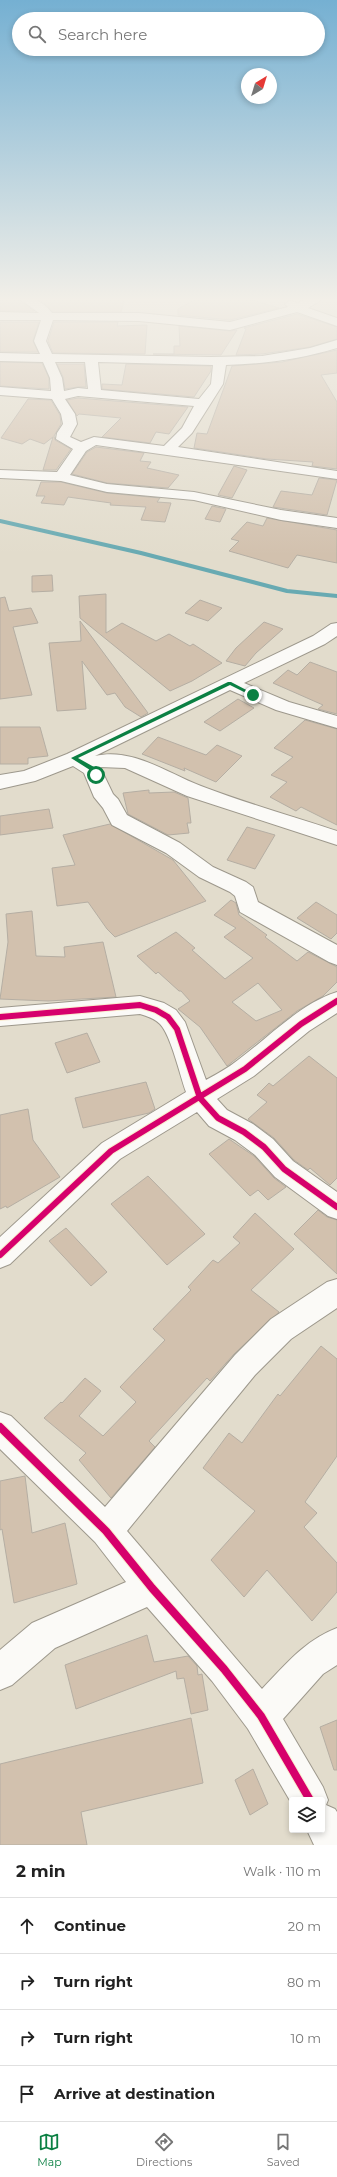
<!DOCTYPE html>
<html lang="en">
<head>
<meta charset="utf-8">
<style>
	body { margin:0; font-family:Montserrat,sans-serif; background:#f2f2f2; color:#222 }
	.controls { position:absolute; right:12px; bottom:12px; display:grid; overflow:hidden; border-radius:4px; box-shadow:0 2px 6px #0003 }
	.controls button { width:36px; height:36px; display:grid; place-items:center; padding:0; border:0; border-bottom:1px solid #e0e0e0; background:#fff; color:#222; font:20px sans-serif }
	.compass { position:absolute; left:241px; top:68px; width:36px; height:36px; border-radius:50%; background:#fff; box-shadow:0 2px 6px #0003; rotate:38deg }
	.stop { position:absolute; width:12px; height:12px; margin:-9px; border:3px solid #0b8043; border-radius:50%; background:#fff }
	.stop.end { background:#0b8043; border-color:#fff; box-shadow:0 1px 4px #0008 }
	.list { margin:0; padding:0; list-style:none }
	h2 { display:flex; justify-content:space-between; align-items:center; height:52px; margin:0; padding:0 16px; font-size:17px }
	h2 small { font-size:13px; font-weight:400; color:#767676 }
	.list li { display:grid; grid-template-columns:26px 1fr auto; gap:12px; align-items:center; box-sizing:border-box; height:56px; padding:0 16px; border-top:1px solid #e0e0e0 }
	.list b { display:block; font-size:15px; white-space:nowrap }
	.list em { font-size:13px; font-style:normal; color:#767676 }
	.icon { flex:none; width:22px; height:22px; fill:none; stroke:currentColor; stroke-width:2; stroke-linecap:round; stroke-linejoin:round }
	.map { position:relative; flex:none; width:337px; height:1845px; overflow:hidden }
	.search { position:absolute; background:#fff; box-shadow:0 2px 6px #0003; left:12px; right:12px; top:12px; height:44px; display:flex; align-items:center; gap:10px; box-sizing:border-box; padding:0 14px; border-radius:22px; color:#767676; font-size:15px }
	.sheet { height:276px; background:#fff }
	nav { display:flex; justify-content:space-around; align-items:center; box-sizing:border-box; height:56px; border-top:1px solid #e0e0e0; background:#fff; font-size:11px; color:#767676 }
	nav a { display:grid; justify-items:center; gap:2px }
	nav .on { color:#0b8043 }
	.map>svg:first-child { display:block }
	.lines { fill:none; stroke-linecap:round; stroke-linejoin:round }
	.stream { stroke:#68aab2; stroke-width:4 }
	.building { fill:#d2c1ae; stroke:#b5aea3; fill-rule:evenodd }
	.minor-casing { stroke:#9d988c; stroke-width:2 }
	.minor { fill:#fbfaf7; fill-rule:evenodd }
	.cycleway-far2-casing { stroke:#f9eccf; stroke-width:7 }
	.cycleway-far1-casing { stroke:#f9eccf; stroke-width:8 }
	.cycleway-casing { stroke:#f9eccf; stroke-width:10 }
	.cycleway-far2 { stroke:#d6006c; stroke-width:4.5 }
	.cycleway-far1 { stroke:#d6006c; stroke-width:6 }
	.cycleway { stroke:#d6006c; stroke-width:8 }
	.route { fill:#0b8043 }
</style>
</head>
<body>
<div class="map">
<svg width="337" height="1845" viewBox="0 0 337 1845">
	<rect width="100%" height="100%" fill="#e2dccc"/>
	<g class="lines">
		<!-- stream -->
		<path class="stream" d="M 0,521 L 141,553 L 287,591 L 337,596"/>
	</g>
	<!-- building -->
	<path class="building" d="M 32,297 L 125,297 L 121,312 L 53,312 L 41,301 Z
		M 200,297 L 242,297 L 279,308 L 230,320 L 178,315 L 178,309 Z
		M 16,298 L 34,311 L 0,311 L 0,300 Z
		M 297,314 L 337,327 L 337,339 L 310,347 L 262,354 L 236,355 L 246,329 L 244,328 Z
		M 0,322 L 39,322 L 33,341 L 38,352 L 0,352 Z
		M 54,322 L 118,322 L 117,326 L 147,325 L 145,354 L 53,353 L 48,341 Z
		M 179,326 L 230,331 L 237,330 L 221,355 L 153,354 L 174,354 L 174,346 L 180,346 Z
		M 337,350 L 337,373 L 321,375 L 337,402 L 337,469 L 312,466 L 313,462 L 267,459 L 194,448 L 197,433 L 207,434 L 232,366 L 282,362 Z
		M 0,362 L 42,363 L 49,378 L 49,389 L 0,386 Z
		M 57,364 L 84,364 L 86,387 L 78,387 L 65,389 L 63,377 Z
		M 126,364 L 211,366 L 211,371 L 194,397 L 102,389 L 102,384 L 122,385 Z
		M 78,398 L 188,407 L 169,434 L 156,432 L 150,443 L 102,437 L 121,418 L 79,414 L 77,416 L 67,400 Z
		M 28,399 L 51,400 L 60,415 L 61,424 L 54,436 L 55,440 L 71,449 L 56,470 L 43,470 L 53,437 L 44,444 L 30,439 L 22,444 L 1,438 Z
		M 96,447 L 144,453 L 140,461 L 151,462 L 147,468 L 179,475 L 168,488 L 107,483 L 72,474 L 87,452 Z
		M 234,466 L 247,470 L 232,498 L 218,495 Z
		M 319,478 L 337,480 L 327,515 L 273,507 L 281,491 L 312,495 Z
		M 41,482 L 61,482 L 107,493 L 160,498 L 157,502 L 171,503 L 165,522 L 141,520 L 146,507 L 110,505 L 111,503 L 68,497 L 64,505 L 41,503 L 45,496 L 36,496 Z
		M 212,506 L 226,509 L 220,522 L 205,519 Z
		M 267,518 L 337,530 L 337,563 L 297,555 L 288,568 L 229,551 L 239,541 L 231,539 L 247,522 L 263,526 Z
		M 52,575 L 53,591 L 32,592 L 32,576 Z
		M 106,594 L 106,633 L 122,623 L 156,641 L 169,634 L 190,646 L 193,644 L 222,663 L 192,681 L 170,691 L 80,618 L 79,596 Z
		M 5,597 L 9,611 L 31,608 L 38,623 L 13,627 L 32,695 L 0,699 L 0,598 Z
		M 200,600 L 222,608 L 208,621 L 185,613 Z
		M 80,621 L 148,713 L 141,717 L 125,707 L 115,693 L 107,695 L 82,661 L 86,709 L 57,711 L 49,643 L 81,641 Z
		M 264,622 L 283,629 L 256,653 L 245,666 L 226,661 L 236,648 Z
		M 310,662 L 337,672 L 337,714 L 318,709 L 323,705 L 273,683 L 288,670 L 297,675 Z
		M 238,699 L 254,708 L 220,731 L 204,722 Z
		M 305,720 L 337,729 L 337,825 L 301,807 L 296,811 L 270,797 L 287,782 L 271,775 L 293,757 L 274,748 Z
		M 0,727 L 40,727 L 48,756 L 28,758 L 28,764 L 0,764 Z
		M 158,737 L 206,755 L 217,745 L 242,756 L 216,782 L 184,768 L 185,771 L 142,754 Z
		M 149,790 L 149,793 L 174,792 L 188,798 L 191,823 L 187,823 L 189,833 L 168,835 L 128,814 L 123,793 Z
		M 49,809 L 53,828 L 0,835 L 0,816 Z
		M 110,824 L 173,860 L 206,901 L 115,937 L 107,929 L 88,902 L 57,906 L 52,868 L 75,865 L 63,835 Z
		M 247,827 L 275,835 L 255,869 L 227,860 Z
		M 231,900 L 236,903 L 239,915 L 267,935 L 265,937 L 297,961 L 308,952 L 337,967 L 337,982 L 323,996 L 297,1011 L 227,1066 L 200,1027 L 178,1009 L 190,1001 L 181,991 L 179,991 L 158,972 L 156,974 L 137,956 L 176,932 L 195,948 L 192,950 L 225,979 L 253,958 L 224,937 L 236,928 L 214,915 ZM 258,983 L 282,1010 L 256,1021 L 232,1002 Z
		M 316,902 L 337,915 L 337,933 L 331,939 L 297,918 Z
		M 32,911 L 36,956 L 65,957 L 64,947 L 103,942 L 116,997 L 48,1001 L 0,999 L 8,942 L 6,914 Z
		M 87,1033 L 100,1062 L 67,1073 L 55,1043 Z
		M 309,1056 L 337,1078 L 337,1178 L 330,1185 L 310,1168 L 308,1170 L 294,1160 L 274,1138 L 248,1119 L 267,1102 L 257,1095 L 269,1083 L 273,1086 Z
		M 146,1082 L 155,1109 L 149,1113 L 83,1128 L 75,1098 Z
		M 28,1109 L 33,1140 L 60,1177 L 7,1208 L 6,1206 L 0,1209 L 0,1115 Z
		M 229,1139 L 254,1156 L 274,1178 L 286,1187 L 268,1200 L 258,1190 L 250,1196 L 209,1154 Z
		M 148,1176 L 205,1234 L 167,1265 L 111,1204 Z
		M 318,1210 L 327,1217 L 337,1220 L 337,1274 L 294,1234 Z
		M 255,1213 L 294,1249 L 251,1290 L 279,1312 L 234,1354 L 210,1381 L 207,1378 L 149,1441 L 155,1447 L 111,1498 L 79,1460 L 86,1453 L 44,1418 L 61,1402 L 62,1403 L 85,1378 L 101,1391 L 79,1416 L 103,1436 L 136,1402 L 120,1387 L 165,1340 L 153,1329 L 191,1290 L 188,1287 L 213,1260 L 218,1263 L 240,1243 L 233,1237 Z
		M 66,1228 L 107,1272 L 91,1286 L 49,1241 Z
		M 321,1346 L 337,1359 L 337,1456 L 305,1502 L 317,1513 L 304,1527 L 337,1563 L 337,1592 L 312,1621 L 267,1570 L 244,1597 L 211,1560 L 255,1511 L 203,1468 L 229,1433 L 242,1443 L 278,1394 L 280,1396 Z
		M 25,1476 L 32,1533 L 65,1523 L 77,1584 L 14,1603 L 2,1529 L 0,1530 L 0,1481 Z
		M 147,1635 L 154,1662 L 188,1656 L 197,1666 L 198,1675 L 202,1674 L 208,1710 L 191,1714 L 184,1678 L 177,1679 L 176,1671 L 76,1709 L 65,1665 Z
		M 191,1718 L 203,1783 L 81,1812 L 87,1845 L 0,1845 L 0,1764 Z
		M 337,1720 L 337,1770 L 334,1770 L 320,1727 Z
		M 253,1769 L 268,1804 L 250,1815 L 235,1780 Z"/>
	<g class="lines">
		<defs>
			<path id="minor" d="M 17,297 C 32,297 42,300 52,313 L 139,313 L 230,322 L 288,307 L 285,304 L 287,302 L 291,301 L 298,303 L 311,297 L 326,297 L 308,308 L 337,318 L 337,326 L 297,312 L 230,330 L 139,321 L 53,320 L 46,341 L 52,354 L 211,357 L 262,356 L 310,348 L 337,340 L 337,348 C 301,359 264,364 226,365 L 223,384 L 192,433 L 178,447 L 337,471 L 337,479 L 96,445 L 86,451 L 70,475 L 107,484 L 194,492 L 281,510 L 337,518 L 337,528 L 281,520 L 194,500 L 107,492 L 61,481 L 0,478 L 0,470 L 57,472 L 73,449 L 56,439 L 57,433 L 63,424 L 61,414 L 52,399 L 0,395 L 0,387 L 51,391 L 50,378 L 43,362 L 0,361 L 0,353 L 40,354 L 34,341 L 41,320 L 0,320 L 0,312 L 39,313 ZM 55,362 L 85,362 L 88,389 L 78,388 L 64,391 L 62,378 ZM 98,362 L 213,365 L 211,384 L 199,399 L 101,390 ZM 78,396 L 194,406 L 182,428 L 164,446 L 94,437 L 81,442 L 70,437 L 77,424 L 75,414 L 65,399 Z
				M 337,623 L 337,636 L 325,644 L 244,683 L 289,702 L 337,716 L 337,728 L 276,710 L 230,690 L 95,756 C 132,747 167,773 201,786 C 245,803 292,816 337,831 L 337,845 L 187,796 L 125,768 L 100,767 L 113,794 L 118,799 L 127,815 L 180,843 L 213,867 L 246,882 L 253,887 L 258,902 L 337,945 L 337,965 L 329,962 L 240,912 L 235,896 L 230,892 L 199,877 L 166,853 L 112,825 L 103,808 L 94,797 L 84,773 L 73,766 L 35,781 L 0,789 L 0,775 L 24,771 L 67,754 L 313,636 L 331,624 Z
				M 337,992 L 337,1013 L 309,1031 L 254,1076 L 217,1099 L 227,1110 L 253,1124 L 273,1139 L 293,1161 L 337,1192 L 337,1219 L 328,1216 L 275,1177 L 255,1155 L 235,1140 L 209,1126 L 197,1112 L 120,1159 L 10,1264 L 0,1268 L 0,1237 L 102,1143 L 186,1092 C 180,1076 171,1035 160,1024 C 155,1019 147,1016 140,1014 L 0,1026 L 0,1008 L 140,996 L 164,1003 L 176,1010 L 185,1022 L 206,1080 C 217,1074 228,1068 238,1060 C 268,1038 301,1003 337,992 Z
				M 337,1279 L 337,1308 L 291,1339 L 255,1375 L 127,1531 L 262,1689 C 286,1664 304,1641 337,1628 L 337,1665 L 323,1674 L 283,1719 L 323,1787 L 328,1800 L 326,1805 L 335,1809 L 337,1812 L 337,1845 L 314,1845 L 307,1830 L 322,1830 L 322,1800 L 292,1800 L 292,1804 L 248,1729 L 212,1681 L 147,1607 L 55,1648 L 12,1685 L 0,1690 L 0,1650 L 32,1623 L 126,1582 L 95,1542 L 0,1449 L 0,1412 L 11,1416 L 105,1507 L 235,1355 L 271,1319 L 327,1282 Z"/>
		</defs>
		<!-- minor casing -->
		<use href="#minor" class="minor-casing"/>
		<!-- minor -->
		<use href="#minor" class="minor"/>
		<defs>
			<path id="cycleway-far2" d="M 335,1002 L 337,1001"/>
			<path id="cycleway-far1" d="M 0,1017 L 140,1005 L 156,1010 L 168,1017 L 177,1029 L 200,1098 L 218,1118 L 244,1132 L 264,1147 L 284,1169 L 337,1207
				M 0,1255 L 111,1151 L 245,1069 L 301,1024 L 337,1001"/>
			<path id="cycleway" d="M 0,1427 L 106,1531 L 152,1588 L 224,1669 L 261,1716 L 310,1800"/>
		</defs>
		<!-- cycleway-far2 casing -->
		<use href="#cycleway-far2" class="cycleway-far2-casing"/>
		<!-- cycleway-far1 casing -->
		<use href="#cycleway-far1" class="cycleway-far1-casing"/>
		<!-- cycleway casing -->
		<use href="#cycleway" class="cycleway-casing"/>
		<!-- cycleway-far2 -->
		<use href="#cycleway-far2" class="cycleway-far2"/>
		<!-- cycleway-far1 -->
		<use href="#cycleway-far1" class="cycleway-far1"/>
		<!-- cycleway -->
		<use href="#cycleway" class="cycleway"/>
	</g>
	<!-- sky -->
	<linearGradient id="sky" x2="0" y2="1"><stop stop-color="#75b0d2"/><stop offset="0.54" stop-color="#f2efe8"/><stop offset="1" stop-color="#f2efe8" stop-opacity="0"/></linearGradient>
	<rect width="337" height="555" fill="url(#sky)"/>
	<!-- route -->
	<path class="route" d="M 228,682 L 231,682 L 256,695 L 252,696 L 230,685 L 78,758 L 94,767 L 99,777 L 94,777 L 90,770 L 71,758 Z"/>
</svg>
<div class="controls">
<button><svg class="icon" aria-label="layers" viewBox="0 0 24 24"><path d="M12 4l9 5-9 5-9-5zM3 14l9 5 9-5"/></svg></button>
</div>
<svg class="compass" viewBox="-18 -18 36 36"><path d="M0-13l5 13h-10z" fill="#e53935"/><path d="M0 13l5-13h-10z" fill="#767676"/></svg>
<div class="stop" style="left:96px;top:775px"></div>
<div class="stop end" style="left:253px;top:695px"></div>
<div class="search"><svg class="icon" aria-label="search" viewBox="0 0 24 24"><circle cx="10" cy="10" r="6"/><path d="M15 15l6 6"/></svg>Search here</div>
</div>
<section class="sheet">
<h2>2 min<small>Walk · 110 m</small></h2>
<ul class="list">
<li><svg class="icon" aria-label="ahead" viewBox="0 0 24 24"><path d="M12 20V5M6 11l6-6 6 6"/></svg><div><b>Continue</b></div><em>20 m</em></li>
<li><svg class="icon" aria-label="right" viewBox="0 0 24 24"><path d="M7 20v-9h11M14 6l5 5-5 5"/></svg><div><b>Turn right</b></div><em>80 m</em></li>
<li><svg class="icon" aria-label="right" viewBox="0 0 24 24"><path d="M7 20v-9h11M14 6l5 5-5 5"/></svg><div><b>Turn right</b></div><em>10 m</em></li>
<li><svg class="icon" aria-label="arrive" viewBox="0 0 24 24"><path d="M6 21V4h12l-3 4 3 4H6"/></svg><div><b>Arrive at destination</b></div></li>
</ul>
</section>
<nav>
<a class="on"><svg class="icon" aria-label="map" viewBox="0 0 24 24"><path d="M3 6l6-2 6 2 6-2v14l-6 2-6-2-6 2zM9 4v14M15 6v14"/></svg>Map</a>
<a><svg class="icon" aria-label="directions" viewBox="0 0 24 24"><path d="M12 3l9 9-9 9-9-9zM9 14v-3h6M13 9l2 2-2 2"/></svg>Directions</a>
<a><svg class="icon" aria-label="saved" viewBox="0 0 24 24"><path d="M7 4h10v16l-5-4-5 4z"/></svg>Saved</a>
</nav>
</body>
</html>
